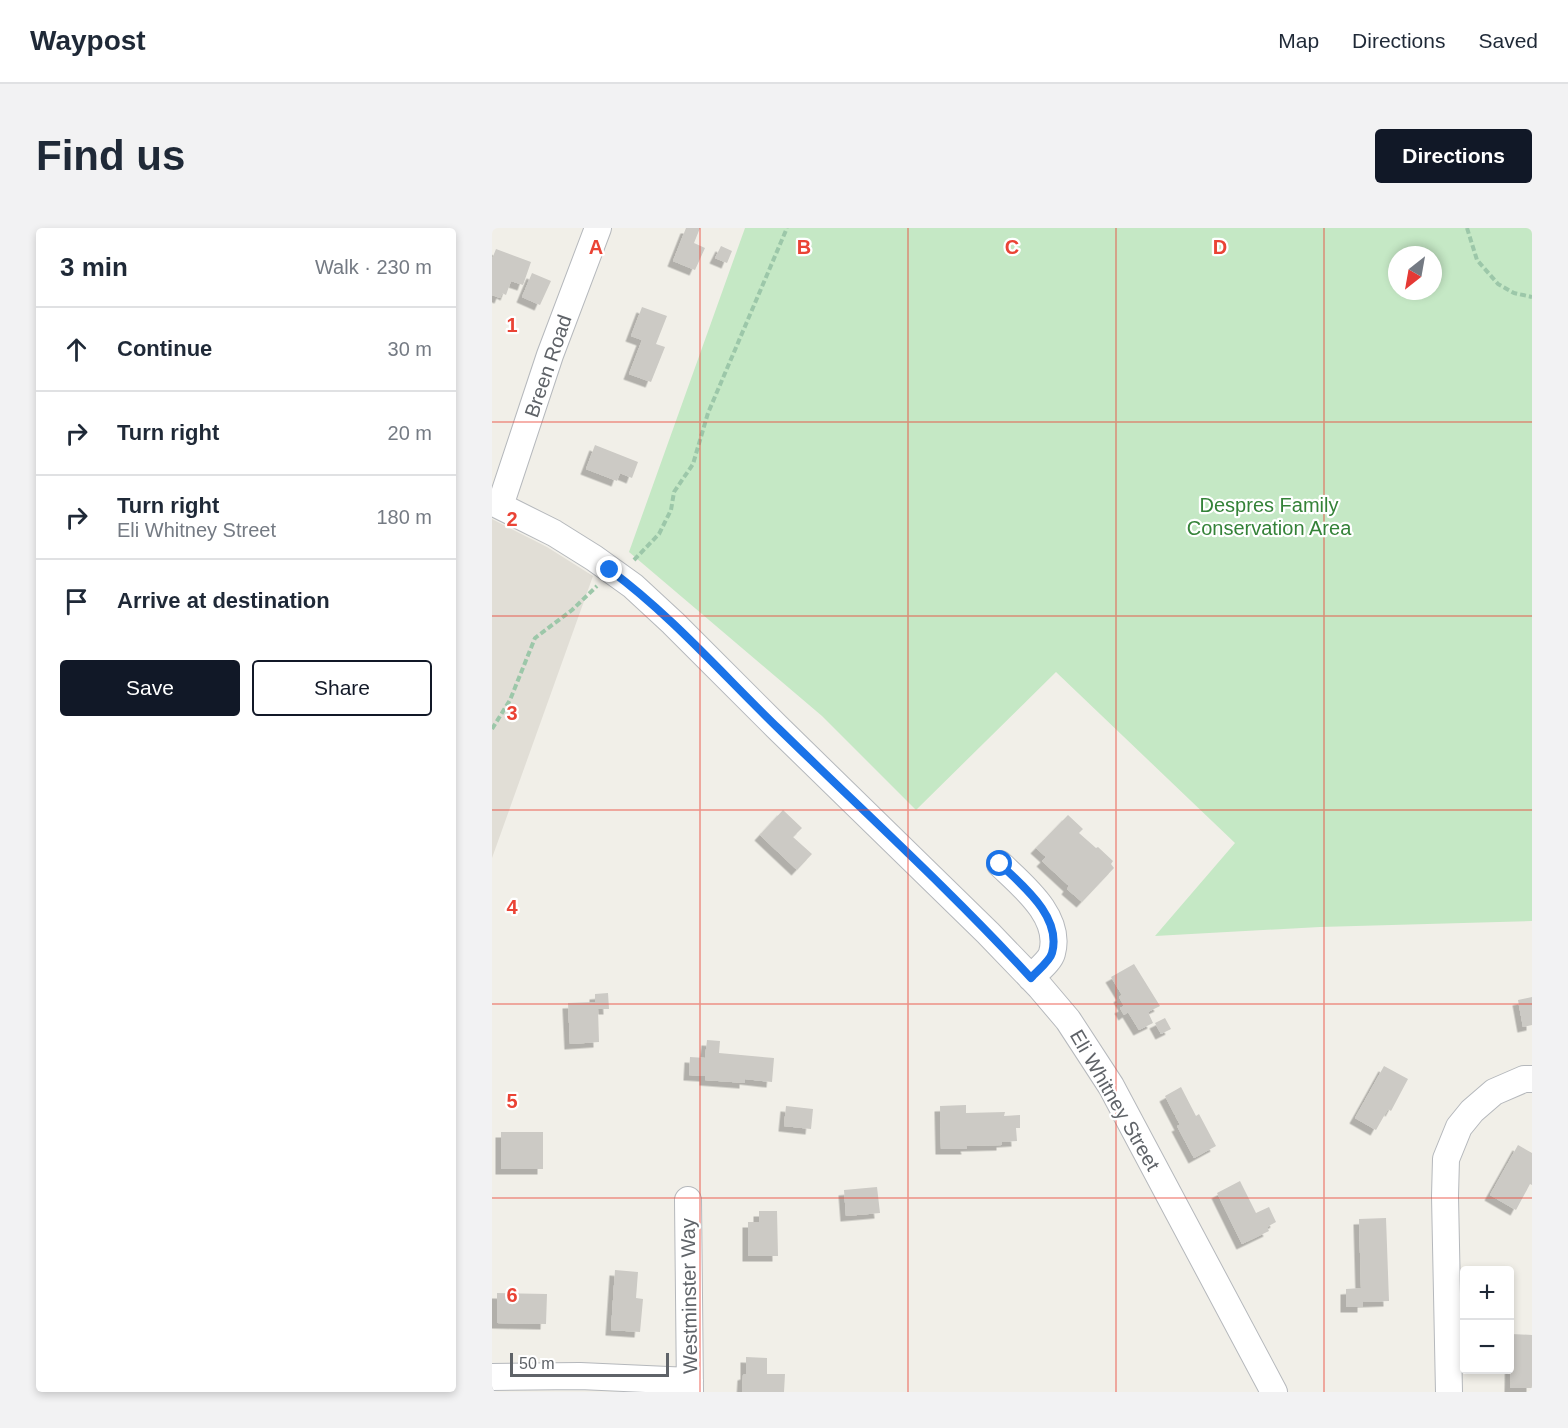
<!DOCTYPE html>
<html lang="en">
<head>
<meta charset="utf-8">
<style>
	body { margin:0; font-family:Helvetica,sans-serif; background:#f2f2f3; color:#1f2937 }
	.controls { position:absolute; right:18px; bottom:18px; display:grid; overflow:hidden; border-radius:6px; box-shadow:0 3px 9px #0003 }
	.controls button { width:54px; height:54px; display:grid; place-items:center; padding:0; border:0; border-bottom:2px solid #e0e1e3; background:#fff; color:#1f2937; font:30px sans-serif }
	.compass { position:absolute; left:896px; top:18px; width:54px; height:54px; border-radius:50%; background:#fff; box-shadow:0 3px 9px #0003; rotate:211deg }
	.scale { position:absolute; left:18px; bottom:15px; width:159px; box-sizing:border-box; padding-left:6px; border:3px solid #5f6368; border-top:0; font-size:16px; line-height:21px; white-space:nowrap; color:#5f6368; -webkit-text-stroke:4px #fff; paint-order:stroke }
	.stop { position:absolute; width:18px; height:18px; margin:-14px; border:4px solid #1a73e8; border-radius:50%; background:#fff }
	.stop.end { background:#1a73e8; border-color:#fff; box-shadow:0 2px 6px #0008 }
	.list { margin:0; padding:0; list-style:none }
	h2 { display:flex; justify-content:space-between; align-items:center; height:78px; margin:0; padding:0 24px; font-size:26px }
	h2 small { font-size:20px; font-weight:400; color:#747a83 }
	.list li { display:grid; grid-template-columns:39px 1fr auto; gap:18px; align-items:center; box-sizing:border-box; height:84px; padding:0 24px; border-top:2px solid #e0e1e3 }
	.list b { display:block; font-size:22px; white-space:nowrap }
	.list p { margin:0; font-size:20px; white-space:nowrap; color:#747a83 }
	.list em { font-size:20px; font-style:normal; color:#747a83 }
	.actions { display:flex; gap:12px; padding:18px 24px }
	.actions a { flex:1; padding:14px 0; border:2px solid #111827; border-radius:6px; text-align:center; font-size:21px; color:#111827 }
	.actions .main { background:#111827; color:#fff }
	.icon { flex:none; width:33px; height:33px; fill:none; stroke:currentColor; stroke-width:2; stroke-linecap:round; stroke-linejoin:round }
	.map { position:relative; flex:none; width:1040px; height:1164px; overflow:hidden; border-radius:6px }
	header { display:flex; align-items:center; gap:36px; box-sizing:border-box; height:84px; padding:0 30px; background:#fff; border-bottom:2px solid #e0e1e3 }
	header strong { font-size:28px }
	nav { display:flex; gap:33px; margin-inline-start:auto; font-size:21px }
	.intro { display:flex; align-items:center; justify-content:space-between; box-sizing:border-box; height:144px; padding:0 36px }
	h1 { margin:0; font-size:42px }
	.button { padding:15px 27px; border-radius:6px; background:#111827; color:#fff; font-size:21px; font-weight:700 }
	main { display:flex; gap:36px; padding:0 36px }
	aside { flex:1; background:#fff; border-radius:6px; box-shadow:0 3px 9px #0003 }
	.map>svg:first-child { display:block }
	.education { fill:#e1ded6 }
	.green { fill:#c5e8c5; fill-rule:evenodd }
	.building { fill:#cccac5; filter:url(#shadow) }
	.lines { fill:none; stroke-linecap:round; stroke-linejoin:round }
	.minor-casing { stroke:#b5b8bc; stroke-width:28 }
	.path { stroke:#9cc7a9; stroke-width:4; stroke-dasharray:6 3; stroke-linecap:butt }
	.minor { stroke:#fff; stroke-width:26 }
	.route { stroke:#1a73e8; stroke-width:8 }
	.grid { fill:none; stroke:#ea4335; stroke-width:1.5; stroke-opacity:0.55 }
	.labels { text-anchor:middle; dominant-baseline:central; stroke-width:4.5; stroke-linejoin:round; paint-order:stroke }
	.street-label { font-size:20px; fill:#5f6368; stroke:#fff }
	.park-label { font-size:20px; fill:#348238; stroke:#fff }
	.grid-label { font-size:20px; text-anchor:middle; font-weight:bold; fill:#ea4335; stroke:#fff; stroke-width:4.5; stroke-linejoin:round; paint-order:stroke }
</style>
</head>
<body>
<header>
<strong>Waypost</strong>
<nav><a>Map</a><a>Directions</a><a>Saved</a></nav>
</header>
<div class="intro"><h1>Find us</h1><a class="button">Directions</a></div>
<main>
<aside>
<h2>3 min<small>Walk · 230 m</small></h2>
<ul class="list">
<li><svg class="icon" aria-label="ahead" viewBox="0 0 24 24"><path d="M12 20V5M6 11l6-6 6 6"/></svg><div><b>Continue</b></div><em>30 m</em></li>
<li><svg class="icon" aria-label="right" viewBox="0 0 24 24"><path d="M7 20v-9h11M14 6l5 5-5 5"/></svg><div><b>Turn right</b></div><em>20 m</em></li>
<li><svg class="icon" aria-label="right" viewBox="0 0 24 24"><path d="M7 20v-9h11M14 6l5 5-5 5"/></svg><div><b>Turn right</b><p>Eli Whitney Street</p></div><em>180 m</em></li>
<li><svg class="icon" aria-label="arrive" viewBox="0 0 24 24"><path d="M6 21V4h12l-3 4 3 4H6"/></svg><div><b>Arrive at destination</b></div></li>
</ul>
<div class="actions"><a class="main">Save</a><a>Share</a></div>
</aside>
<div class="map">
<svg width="1040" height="1164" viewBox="0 0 1040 1164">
	<defs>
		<filter id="shadow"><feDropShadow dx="-5.5" dy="5.5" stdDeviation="0" flood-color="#0004"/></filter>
	</defs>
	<rect width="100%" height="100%" fill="#f1efe8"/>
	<!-- education -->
	<path class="education" d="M 0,291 L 55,319 L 101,348 L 0,630 Z"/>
	<!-- green -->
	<path class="green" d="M 253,0 L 1040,0 L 1040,693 L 828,699 L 663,708 L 743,615 L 564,444 L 424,582 L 330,488 L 137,324 ZM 905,27 L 941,27 L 941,63 L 905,63 Z"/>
	<!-- building -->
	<path class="building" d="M 194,0 L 208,0 L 202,15 L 213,20 L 203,42 L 181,33 Z
		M 229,18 L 240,23 L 235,35 L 223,30 Z
		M 4,21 L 39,34 L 31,57 L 19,53 L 14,67 L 10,65 L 8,70 L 0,67 L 0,31 Z
		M 40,45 L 59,53 L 48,77 L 30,69 Z
		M 150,79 L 175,88 L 164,116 L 173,119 L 159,154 L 137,146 L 150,112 L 139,108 Z
		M 103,217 L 146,234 L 140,250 L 128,245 L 125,253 L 94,241 Z
		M 291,582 L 310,600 L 301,609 L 320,626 L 305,642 L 268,607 Z
		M 576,587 L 591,601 L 587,605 L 604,620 L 606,619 L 621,633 L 619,636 L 622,640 L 590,674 L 575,661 L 577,658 L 550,633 L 554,629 L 544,620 Z
		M 642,736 L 668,778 L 656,784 L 661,795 L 647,802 L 636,784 L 632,787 L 628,780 L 632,778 L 627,769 L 630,767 L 619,749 Z
		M 116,765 L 117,781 L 106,781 L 107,814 L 78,816 L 76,775 L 103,774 L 103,766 Z
		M 1040,769 L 1040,797 L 1031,799 L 1026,772 Z
		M 673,790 L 679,801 L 669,806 L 663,795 Z
		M 215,812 L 228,813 L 227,825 L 282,830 L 280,854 L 253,851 L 253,855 L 213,852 L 213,848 L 197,847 L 198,829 L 213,830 Z
		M 892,838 L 916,851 L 899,883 L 896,881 L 884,902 L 863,890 Z
		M 689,859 L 704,888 L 707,886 L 724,918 L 702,930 L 685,898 L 688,897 L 673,868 Z
		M 474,877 L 474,885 L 513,884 L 512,888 L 528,887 L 528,900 L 524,900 L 525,913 L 510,914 L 510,917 L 474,918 L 475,921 L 449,921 L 448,878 Z
		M 294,878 L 321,881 L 319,901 L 292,898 Z
		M 9,904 L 51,904 L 51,941 L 9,941 Z
		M 1026,917 L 1040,925 L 1040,957 L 1038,956 L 1024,982 L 998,967 Z
		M 748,953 L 764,985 L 777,979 L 784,994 L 775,999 L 777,1003 L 750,1016 L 725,965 Z
		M 385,959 L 388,985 L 354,988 L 352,962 Z
		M 267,983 L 285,983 L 286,1028 L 256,1028 L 256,994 L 267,994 Z
		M 894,990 L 897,1073 L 871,1074 L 871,1079 L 854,1079 L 854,1061 L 869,1060 L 867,991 Z
		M 123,1042 L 146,1044 L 144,1070 L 151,1071 L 148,1104 L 119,1102 Z
		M 5,1065 L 55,1066 L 54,1096 L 5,1095 Z
		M 1019,1106 L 1040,1107 L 1040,1160 L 1018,1160 Z
		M 254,1129 L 275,1130 L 275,1146 L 293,1146 L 292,1164 L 250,1164 L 251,1147 L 254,1146 Z"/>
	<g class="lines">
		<defs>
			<path id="minor" d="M 0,274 L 62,305 L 102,330 L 141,358 L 181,395 L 285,499 L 496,705 L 548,759 L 576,792 L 619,858 L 782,1164
				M 8,278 L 58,127 L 106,0
				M 508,636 C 531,658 570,689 560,725 C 558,733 545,743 539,750
				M 196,972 L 198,1164
				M 0,1149 L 88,1148 L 198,1153
				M 957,1164 L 953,968 L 954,931 L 967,899 L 980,883 L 1002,864 L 1032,851 L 1040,851"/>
		</defs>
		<!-- minor casing -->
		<use href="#minor" class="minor-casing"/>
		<!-- path -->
		<path class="path" d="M 975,0 L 985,32 L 1006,56 L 1022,65 L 1040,69
			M 142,332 L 167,306 L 179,282 L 182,264 L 201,236 L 216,185 L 295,0
			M 0,501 L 18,472 L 43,410 L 80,382 L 105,358"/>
		<!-- minor -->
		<use href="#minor" class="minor"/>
	</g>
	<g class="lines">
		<!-- route -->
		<path class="route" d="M 118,342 C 180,388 231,447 287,501 C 371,583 459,663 539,750 C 545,743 558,733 560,725 C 570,689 531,658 508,636"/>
	</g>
	<!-- grid -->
	<path class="grid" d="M 208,0 L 208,1164M 416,0 L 416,1164M 624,0 L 624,1164M 832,0 L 832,1164M 0,194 L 1040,194M 0,388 L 1040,388M 0,582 L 1040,582M 0,776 L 1040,776M 0,970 L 1040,970"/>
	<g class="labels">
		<!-- street labels -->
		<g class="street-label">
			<text transform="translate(56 138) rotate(-71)">Breen Road</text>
			<text transform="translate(623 872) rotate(60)">Eli Whitney Street</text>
			<text transform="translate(197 1068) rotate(-91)">Westminster Way</text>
		</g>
		<!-- park labels -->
		<g class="park-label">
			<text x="777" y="277">Despres Family<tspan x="777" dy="23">Conservation Area</tspan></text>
		</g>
	</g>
	<g class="grid-label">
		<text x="104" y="26">A</text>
		<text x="312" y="26">B</text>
		<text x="520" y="26">C</text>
		<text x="728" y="26">D</text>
		<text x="20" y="104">1</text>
		<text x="20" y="298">2</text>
		<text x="20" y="492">3</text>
		<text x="20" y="686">4</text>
		<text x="20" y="880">5</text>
		<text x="20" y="1074">6</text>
	</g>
</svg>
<div class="controls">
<button>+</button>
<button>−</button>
</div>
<svg class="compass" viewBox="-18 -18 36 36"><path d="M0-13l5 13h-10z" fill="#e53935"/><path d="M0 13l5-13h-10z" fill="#747a83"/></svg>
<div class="scale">50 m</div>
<div class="stop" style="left:508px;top:636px"></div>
<div class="stop end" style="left:118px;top:342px"></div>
</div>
</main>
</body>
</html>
